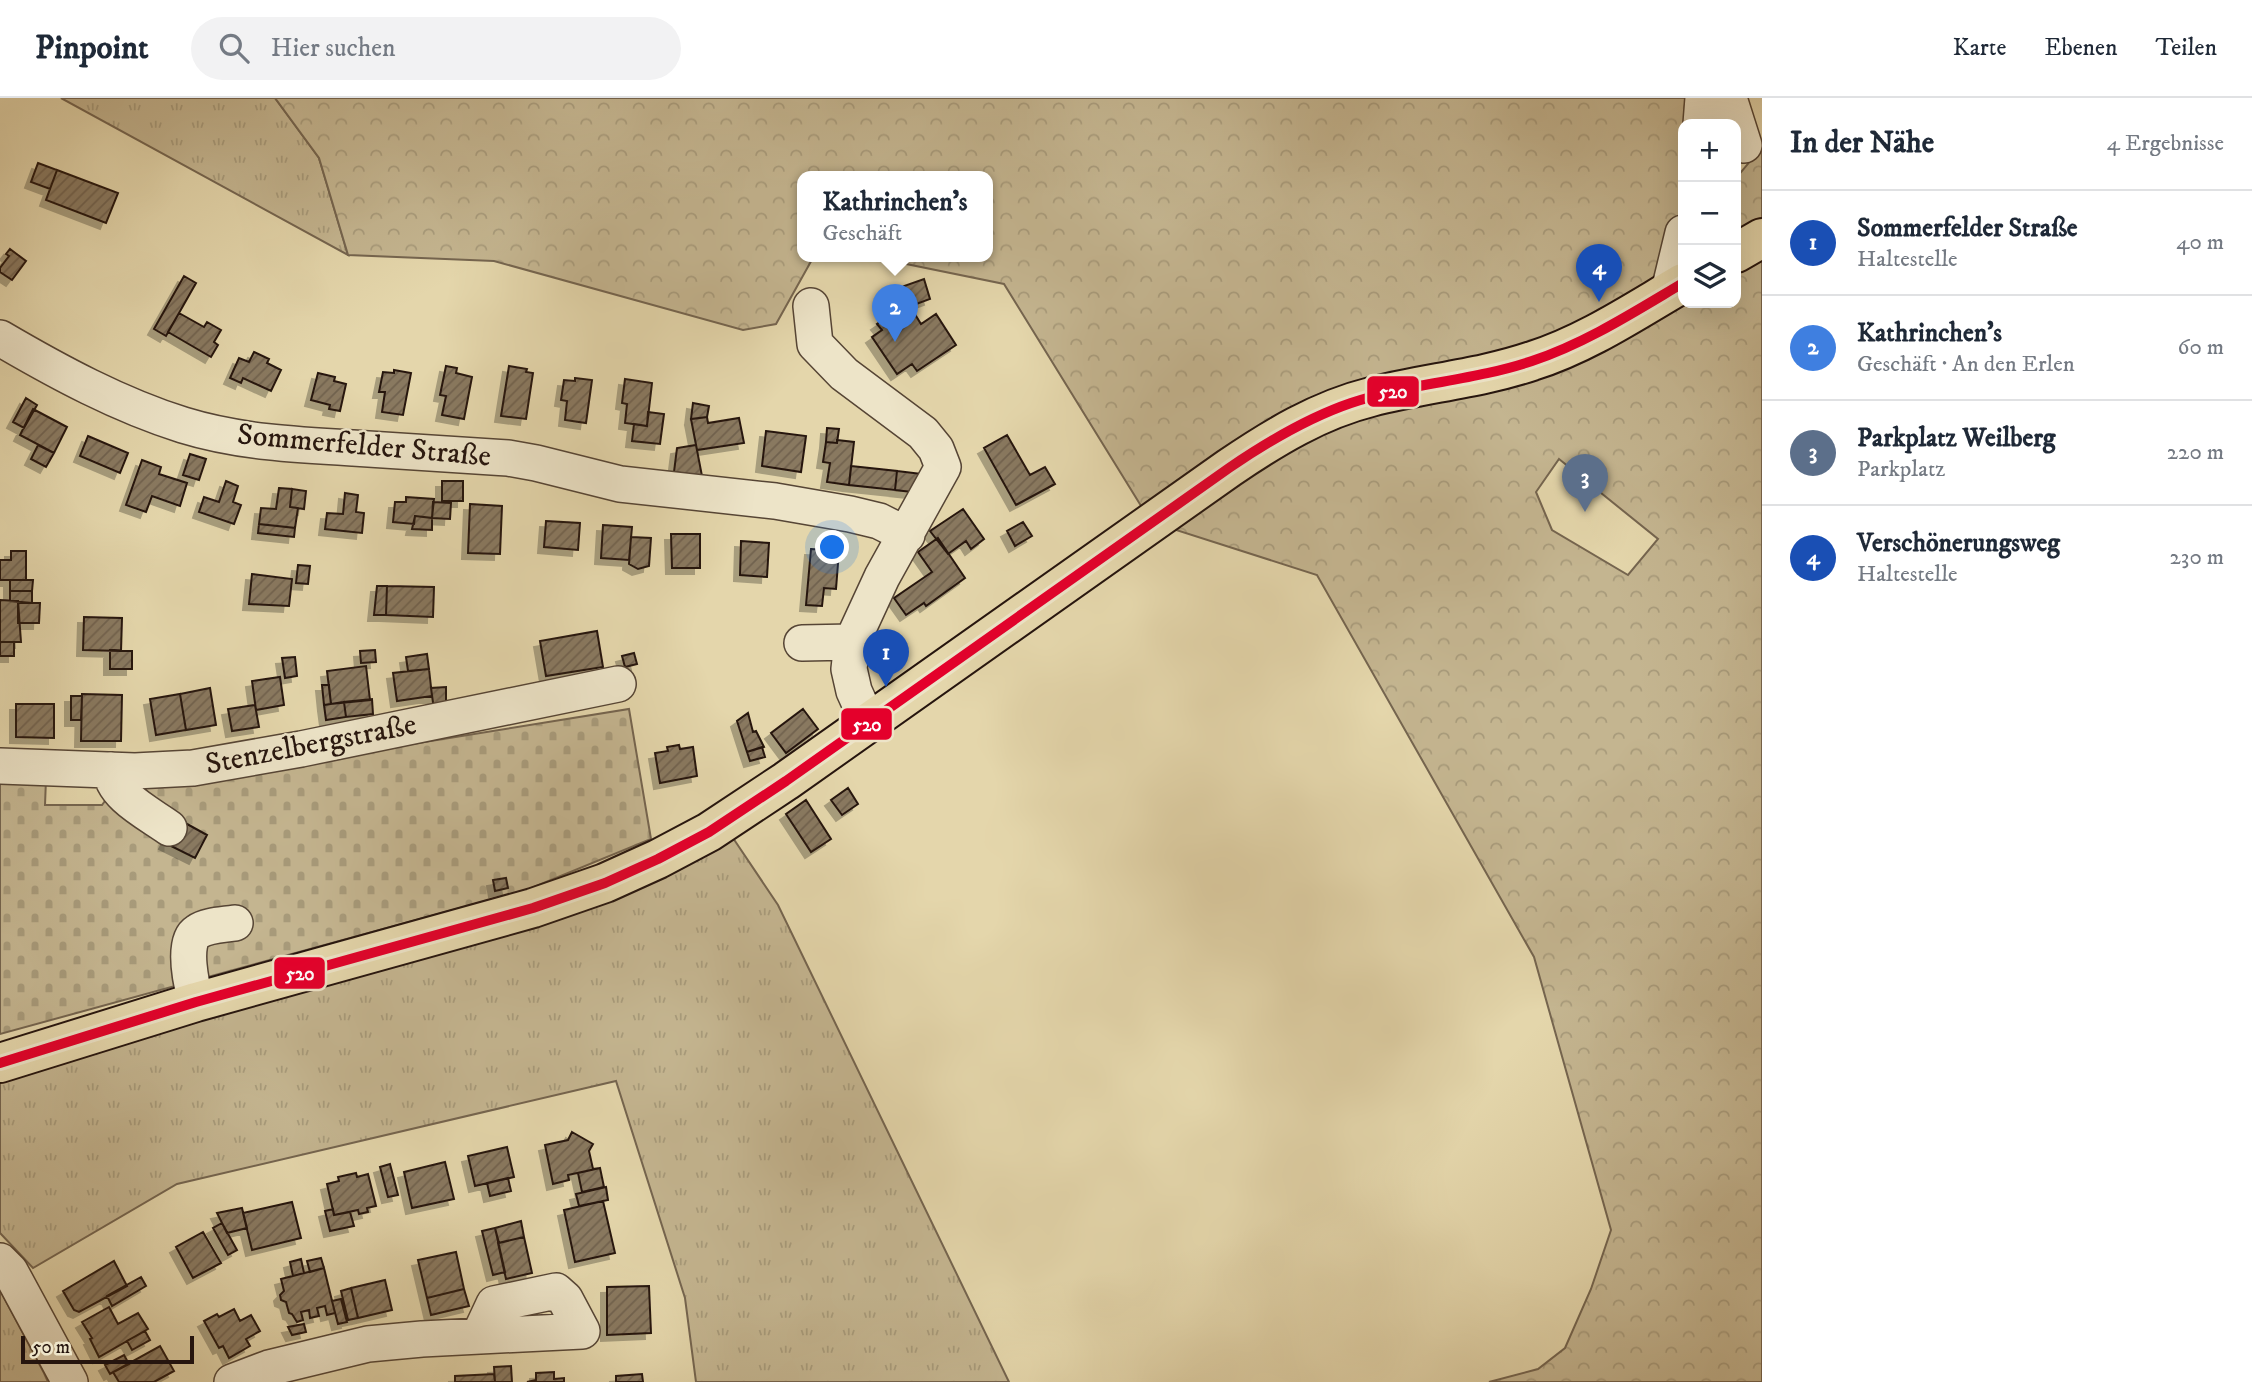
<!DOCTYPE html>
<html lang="de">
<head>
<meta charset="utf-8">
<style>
	body { margin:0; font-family:"IM FELL DW Pica",serif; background:#f2f2f3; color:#1f2937 }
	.controls { position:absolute; right:21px; top:21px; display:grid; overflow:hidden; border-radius:14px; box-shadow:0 7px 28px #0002 }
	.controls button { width:63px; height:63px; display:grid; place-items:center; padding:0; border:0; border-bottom:2px solid #e0e1e3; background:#fff; color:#1f2937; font:35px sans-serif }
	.scale { position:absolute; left:21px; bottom:18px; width:173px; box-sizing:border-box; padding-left:7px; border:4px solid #26150e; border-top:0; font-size:19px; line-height:24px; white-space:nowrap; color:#26150e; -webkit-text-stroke:5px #ede4c8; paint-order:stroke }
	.you { position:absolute; left:833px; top:450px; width:24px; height:24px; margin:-18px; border:5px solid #fff; border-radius:50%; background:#1a73e8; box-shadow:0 0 0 10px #1a73e833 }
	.badge { display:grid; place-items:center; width:46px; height:46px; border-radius:50%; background:#d93025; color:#fff; font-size:23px; font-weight:700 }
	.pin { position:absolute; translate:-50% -58px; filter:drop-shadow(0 2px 4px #0008) }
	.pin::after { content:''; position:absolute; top:37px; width:24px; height:21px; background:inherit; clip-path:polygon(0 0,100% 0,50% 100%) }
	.popup { position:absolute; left:797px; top:73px; width:196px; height:91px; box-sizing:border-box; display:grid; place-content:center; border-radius:14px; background:#fff; filter:drop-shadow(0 2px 5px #0005); font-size:23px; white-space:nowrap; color:#747a83 }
	.popup b { font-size:26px; color:#1f2937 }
	.popup::after { content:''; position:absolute; left:50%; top:100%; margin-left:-14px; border:14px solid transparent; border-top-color:#fff }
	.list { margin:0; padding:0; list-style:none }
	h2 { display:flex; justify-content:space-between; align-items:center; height:91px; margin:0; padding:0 28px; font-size:30px }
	h2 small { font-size:23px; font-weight:400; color:#747a83 }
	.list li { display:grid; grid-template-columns:46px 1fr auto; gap:21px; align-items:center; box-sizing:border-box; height:105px; padding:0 28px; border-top:2px solid #e0e1e3 }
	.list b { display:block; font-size:26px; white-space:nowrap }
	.list p { margin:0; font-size:23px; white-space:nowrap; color:#747a83 }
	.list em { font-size:23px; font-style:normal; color:#747a83 }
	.icon { flex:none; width:38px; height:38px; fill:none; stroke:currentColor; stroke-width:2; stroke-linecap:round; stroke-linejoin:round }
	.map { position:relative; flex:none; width:1762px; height:1284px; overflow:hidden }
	header { display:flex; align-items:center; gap:42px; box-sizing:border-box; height:98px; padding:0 35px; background:#fff; border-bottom:2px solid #e0e1e3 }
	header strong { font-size:33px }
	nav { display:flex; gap:38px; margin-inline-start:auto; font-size:24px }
	.search { width:490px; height:63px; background:#f2f2f3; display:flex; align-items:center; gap:18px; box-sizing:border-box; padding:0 24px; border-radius:38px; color:#747a83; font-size:26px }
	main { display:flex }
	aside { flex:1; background:#fff }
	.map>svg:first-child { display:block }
	.grass { fill:url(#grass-tufts); stroke:#75654f; stroke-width:2 }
	.forest { fill:url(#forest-crowns); stroke:#75654f; stroke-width:2; fill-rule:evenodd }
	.cemetery { fill:url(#cemetery-stones); stroke:#75654f; stroke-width:2 }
	.building { fill:url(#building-hatch); stroke:#26150e; stroke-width:2; filter:url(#shadow) }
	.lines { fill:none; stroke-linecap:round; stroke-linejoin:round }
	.minor-casing { stroke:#564535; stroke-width:38 }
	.major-casing { stroke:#26150e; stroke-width:42 }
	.minor { stroke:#ede4c8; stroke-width:35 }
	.major { stroke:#e4d6ab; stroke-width:38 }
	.bus-1-casing { stroke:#ede4c8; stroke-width:16 }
	.bus-1 { stroke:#e4002b; stroke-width:10 }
	.labels { text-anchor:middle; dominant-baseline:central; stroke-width:5; stroke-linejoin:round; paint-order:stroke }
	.street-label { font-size:30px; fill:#26150e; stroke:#ede4c8 }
	.line-badge { stroke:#ede4c8; stroke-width:2.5 }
	.badge-label { font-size:19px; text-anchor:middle; font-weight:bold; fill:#fff }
</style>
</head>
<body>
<header>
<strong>Pinpoint</strong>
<div class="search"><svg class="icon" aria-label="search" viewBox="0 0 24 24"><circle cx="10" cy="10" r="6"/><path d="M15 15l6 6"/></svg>Hier suchen</div>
<nav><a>Karte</a><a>Ebenen</a><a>Teilen</a></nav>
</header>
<main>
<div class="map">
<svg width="1762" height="1284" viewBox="0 0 1762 1284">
	<defs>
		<pattern id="grass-tufts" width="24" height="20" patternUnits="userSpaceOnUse" patternTransform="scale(1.75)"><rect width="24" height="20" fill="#c4b590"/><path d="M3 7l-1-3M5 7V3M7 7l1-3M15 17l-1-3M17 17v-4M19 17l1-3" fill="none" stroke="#a89b7b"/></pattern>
		<pattern id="forest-crowns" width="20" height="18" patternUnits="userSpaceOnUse" patternTransform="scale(1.75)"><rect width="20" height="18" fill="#c4b590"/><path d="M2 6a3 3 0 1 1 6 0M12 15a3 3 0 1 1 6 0" fill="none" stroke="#a89b7b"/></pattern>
		<pattern id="cemetery-stones" width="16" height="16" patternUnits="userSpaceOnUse" patternTransform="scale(1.75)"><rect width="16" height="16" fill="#c4b590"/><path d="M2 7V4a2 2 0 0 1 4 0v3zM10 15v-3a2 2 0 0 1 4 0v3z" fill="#a89b7b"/></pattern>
		<pattern id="building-hatch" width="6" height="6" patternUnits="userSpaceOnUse" patternTransform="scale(1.75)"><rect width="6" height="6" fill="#897960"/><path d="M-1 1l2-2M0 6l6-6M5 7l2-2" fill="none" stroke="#70624e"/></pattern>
		<filter id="shadow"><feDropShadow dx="-6" dy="6" stdDeviation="0" flood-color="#0004"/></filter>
	</defs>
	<rect width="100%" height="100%" fill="#e4d6ab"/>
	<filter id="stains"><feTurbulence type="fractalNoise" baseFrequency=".00286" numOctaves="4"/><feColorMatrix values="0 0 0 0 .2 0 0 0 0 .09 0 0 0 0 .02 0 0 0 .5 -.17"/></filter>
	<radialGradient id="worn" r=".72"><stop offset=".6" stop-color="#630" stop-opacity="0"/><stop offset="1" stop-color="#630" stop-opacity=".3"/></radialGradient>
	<!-- grass -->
	<path class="grass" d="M 61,0 L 275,0 L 319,60 L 348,157 Z
		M 733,740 L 778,807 L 1009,1284 L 696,1284 L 685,1200 L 616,983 L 177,1086 L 33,1170 L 0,1135 L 0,982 Z
		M 0,1192 L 44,1275 L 48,1284 L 0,1284 Z"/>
	<!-- forest -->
	<path class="forest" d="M 275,0 L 1718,0 L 1714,26 L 1683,26 L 1683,205 L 1736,205 L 1736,80 L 1762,49 L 1762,1284 L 1489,1284 L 1538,1271 L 1565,1250 L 1591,1191 L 1611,1132 L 1534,859 L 1317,477 L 1151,424 L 1004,186 L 867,158 L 988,158 L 988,78 L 802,78 L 802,158 L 814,158 L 776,226 L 743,232 L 494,163 L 348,157 L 319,60 ZM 1559,361 L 1658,441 L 1628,477 L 1552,432 L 1536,394 Z"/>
	<!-- cemetery -->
	<path class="cemetery" d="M 629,611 L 651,741 L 529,791 L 0,936 L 0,681 L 46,681 L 45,707 L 102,707 L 119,684 L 412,646 Z"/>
	<!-- building -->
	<path class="building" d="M 38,65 L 57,72 L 50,91 L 31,84 Z
		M 57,72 L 118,95 L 106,125 L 46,102 Z
		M 10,151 L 26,163 L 12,182 L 0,174 L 0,170 L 9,158 L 6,156 Z
		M 184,178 L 196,185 L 166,238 L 154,231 Z
		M 924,181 L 930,201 L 911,208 L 904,188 Z
		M 908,205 L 921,226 L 936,216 L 956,247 L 917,273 L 912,266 L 897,276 L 872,239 L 882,232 L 877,226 Z
		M 179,215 L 204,229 L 207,224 L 221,232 L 214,244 L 218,247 L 211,259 L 168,234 Z
		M 254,254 L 269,261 L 267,265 L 281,272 L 271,293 L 243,280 L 241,285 L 230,280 L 239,260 L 249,264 Z
		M 446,268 L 457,270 L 456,275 L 472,279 L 464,321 L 442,317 L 446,298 L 440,297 Z
		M 509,268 L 527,271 L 526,274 L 533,275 L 526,321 L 501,318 Z
		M 394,272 L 411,275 L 403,317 L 382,314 L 385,294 L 379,294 L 383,274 L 394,275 Z
		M 318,275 L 335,279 L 334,283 L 346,286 L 340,313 L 329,311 L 330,307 L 311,302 Z
		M 575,280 L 592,282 L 586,325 L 565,322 L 567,303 L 561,302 L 564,282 L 575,283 Z
		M 625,281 L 652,285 L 647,328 L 625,325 L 627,306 L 622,305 Z
		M 26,300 L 37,307 L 24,330 L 13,324 Z
		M 693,305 L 709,308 L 707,319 L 691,321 Z
		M 33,311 L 67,329 L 54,355 L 20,337 Z
		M 648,314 L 664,316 L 660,346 L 632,343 L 634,326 L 647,328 Z
		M 707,319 L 708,325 L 739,320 L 744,345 L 697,352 L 691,321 Z
		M 827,330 L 839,331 L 837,345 L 826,344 Z
		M 766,333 L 806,338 L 801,374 L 762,368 Z
		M 1007,337 L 1030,377 L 1045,369 L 1055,386 L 1016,407 L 984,350 Z
		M 88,338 L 128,355 L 120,375 L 80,358 Z
		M 837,342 L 854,344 L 849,387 L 827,384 L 830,365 L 823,364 L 826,344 L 837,345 Z
		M 38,347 L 54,355 L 46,369 L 31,361 Z
		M 696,347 L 702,378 L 674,374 L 677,350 Z
		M 190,356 L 206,361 L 199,382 L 183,377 Z
		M 142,362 L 161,369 L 159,376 L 187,385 L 180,408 L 152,398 L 146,414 L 126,407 Z
		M 851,368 L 897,373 L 895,392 L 849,387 Z
		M 897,373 L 922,376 L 912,394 L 895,392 Z
		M 226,383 L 238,388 L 233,404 L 241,407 L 234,426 L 199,414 L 204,399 L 219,404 Z
		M 442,383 L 463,383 L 463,403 L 442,403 Z
		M 279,390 L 292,391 L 290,409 L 298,410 L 295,430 L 259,426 L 261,410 L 276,411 Z
		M 292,391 L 306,393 L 304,411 L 290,409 Z
		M 345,395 L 358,397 L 356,414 L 364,415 L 362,435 L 325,431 L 327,415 L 343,416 Z
		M 406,399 L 434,401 L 432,420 L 415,418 L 414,426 L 393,424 L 395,404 L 406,404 Z
		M 433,404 L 451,405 L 450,421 L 432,420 Z
		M 470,406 L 502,408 L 500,456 L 468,455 Z
		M 963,411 L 984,441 L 971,451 L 966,443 L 948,456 L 930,433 Z
		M 415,418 L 432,420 L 432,432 L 412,431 Z
		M 546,423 L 580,425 L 578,452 L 544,449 Z
		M 1023,424 L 1032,438 L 1015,448 L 1007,433 Z
		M 259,426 L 295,430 L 294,439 L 258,435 Z
		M 603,427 L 632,429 L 629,462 L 601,460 Z
		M 671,436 L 700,436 L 700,470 L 672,470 Z
		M 631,439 L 651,440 L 649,468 L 638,471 L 629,466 Z
		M 938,440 L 965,480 L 926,508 L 924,505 L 906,517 L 894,500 L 932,474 L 918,454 Z
		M 741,443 L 769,445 L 767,479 L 740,477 Z
		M 811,451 L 839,453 L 836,491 L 824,490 L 822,508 L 806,507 Z
		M 11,453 L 26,453 L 26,482 L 0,482 L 0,462 L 11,462 Z
		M 298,467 L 310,468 L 308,486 L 296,485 Z
		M 252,476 L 292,481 L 289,508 L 249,506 Z
		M 10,482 L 33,482 L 32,493 L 10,493 Z
		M 377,488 L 387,488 L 386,517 L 374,517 Z
		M 387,488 L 434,489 L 433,519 L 386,517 Z
		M 10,493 L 32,493 L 32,505 L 10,503 Z
		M 0,502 L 18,503 L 21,544 L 0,544 Z
		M 18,505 L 40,505 L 39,525 L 18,525 Z
		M 84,519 L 122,520 L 121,553 L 83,552 Z
		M 597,533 L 603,569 L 546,578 L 540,543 Z
		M 0,544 L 14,544 L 14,558 L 0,558 Z
		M 110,552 L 132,553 L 132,571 L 110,571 Z
		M 375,552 L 376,564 L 361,565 L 360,553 Z
		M 634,555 L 637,566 L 625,569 L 622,558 Z
		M 427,556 L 429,571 L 408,573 L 406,559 Z
		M 295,559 L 297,578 L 285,580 L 282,560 Z
		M 366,568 L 370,602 L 331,606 L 327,573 Z
		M 429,571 L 432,598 L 397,603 L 393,575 Z
		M 280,579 L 284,607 L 256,612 L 252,583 Z
		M 322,587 L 329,587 L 331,606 L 324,607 Z
		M 446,589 L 446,609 L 434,612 L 431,590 Z
		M 210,590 L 216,627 L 186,632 L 180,596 Z
		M 82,596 L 122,597 L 121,643 L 81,643 Z
		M 180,596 L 186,632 L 156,637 L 150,601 Z
		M 71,598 L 82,598 L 81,622 L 71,622 Z
		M 372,601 L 373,616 L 346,619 L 344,604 Z
		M 344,604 L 346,619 L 326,622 L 324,607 Z
		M 16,606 L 54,606 L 54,640 L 16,639 Z
		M 255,607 L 259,629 L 232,633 L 228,611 Z
		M 803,611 L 818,631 L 786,655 L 771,635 Z
		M 748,615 L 753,634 L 756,633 L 764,649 L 747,654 L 737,623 Z
		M 679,647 L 680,651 L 693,649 L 697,678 L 660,685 L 655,655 L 668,653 L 667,649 Z
		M 762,649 L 765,659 L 750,663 L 747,654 Z
		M 848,690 L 858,706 L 842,717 L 831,702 Z
		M 806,702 L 831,741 L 811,754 L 786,716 Z
		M 178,721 L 207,737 L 195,760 L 165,745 Z
		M 506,780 L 508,790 L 495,793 L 493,782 Z
		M 572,1034 L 593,1046 L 589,1053 L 593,1071 L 600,1070 L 568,1077 L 569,1082 L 553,1086 L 545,1047 L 568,1042 Z
		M 507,1049 L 514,1079 L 475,1088 L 468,1058 Z
		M 445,1064 L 454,1101 L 412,1110 L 404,1074 Z
		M 390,1066 L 398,1097 L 388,1099 L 380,1069 Z
		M 600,1070 L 604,1089 L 582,1094 L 578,1075 Z
		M 356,1075 L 357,1079 L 368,1076 L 376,1108 L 367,1110 L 368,1114 L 359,1116 L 358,1112 L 334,1117 L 327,1086 L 339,1083 L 338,1079 Z
		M 508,1080 L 511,1093 L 490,1098 L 487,1085 Z
		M 606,1089 L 608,1102 L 579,1108 L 576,1096 Z
		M 603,1103 L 615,1155 L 575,1164 L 564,1112 Z
		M 292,1104 L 301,1140 L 252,1152 L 243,1115 Z
		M 242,1110 L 247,1130 L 227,1135 L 217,1115 Z
		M 333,1111 L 334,1117 L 350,1114 L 354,1128 L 330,1133 L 325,1113 Z
		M 521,1123 L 524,1139 L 499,1145 L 495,1130 Z
		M 222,1125 L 237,1152 L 228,1157 L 213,1130 Z
		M 495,1130 L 505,1174 L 493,1177 L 482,1133 Z
		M 203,1134 L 221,1165 L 193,1180 L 176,1149 Z
		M 524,1139 L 532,1175 L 506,1181 L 498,1145 Z
		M 456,1154 L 464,1191 L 427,1200 L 418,1162 Z
		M 321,1160 L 324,1170 L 310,1174 L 307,1163 Z
		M 301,1161 L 304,1175 L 293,1178 L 290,1164 Z
		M 114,1163 L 127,1188 L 79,1214 L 74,1212 L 63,1193 Z
		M 324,1170 L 335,1215 L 327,1217 L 325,1208 L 317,1210 L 319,1218 L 310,1220 L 309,1212 L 301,1214 L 303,1222 L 297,1224 L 292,1216 L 289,1215 L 286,1204 L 281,1202 L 280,1197 L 284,1193 L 281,1181 Z
		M 141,1179 L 146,1188 L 112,1208 L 107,1198 Z
		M 385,1182 L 392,1212 L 358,1220 L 351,1190 Z
		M 649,1188 L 651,1235 L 607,1237 L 607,1189 Z
		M 351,1190 L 358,1220 L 348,1222 L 341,1193 Z
		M 464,1191 L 469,1208 L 431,1217 L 427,1200 Z
		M 341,1201 L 347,1224 L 338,1226 L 332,1203 Z
		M 109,1209 L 118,1226 L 138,1215 L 148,1231 L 99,1259 L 90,1241 L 92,1240 L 82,1224 Z
		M 234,1211 L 240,1223 L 251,1217 L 260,1233 L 246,1241 L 250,1248 L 229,1260 L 223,1248 L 219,1250 L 204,1223 L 217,1216 L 219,1219 Z
		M 304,1226 L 306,1234 L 292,1237 L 288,1229 Z
		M 145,1233 L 150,1242 L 132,1252 L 127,1243 Z
		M 160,1248 L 174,1273 L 154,1284 L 119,1284 L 113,1274 Z
		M 124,1257 L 129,1266 L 110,1276 L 105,1267 Z
		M 511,1268 L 512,1284 L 495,1284 L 494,1269 Z
		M 554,1274 L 554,1281 L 564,1280 L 564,1284 L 527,1284 L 536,1282 L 536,1275 Z
		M 494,1276 L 495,1284 L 455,1284 L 455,1278 Z
		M 642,1276 L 643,1284 L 616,1284 L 616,1278 Z"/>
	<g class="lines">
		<defs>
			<path id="minor" d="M 1729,0 L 1744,47
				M 1701,26 L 1703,0
				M 1669,193 L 1683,135
				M 811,208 L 815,246 L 844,276 L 923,335 L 936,351 L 943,369 L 882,479 L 852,544 L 849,571 L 854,593 L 868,624
				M 0,240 C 58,274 119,307 183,327 C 238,344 296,347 353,350 C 404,353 456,357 508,360 L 536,365 L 620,386 L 775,403 L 850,416 L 879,423 L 907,437
				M 802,545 L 852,544
				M 0,668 L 135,673 L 193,670 L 301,651 L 618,586
				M 111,672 C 111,697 150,716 169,730
				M 196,904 C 192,889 181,844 197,834 C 207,827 223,827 235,825
				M 0,1163 L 10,1173 L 70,1284
				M 232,1284 L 269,1270 L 368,1246 L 422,1241 L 582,1233 L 565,1201 L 556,1193 L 494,1206 L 479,1238"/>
			<path id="major" d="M 1736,155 L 1762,140
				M 0,965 L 196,904 L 533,810 L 605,785 L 658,761 L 709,734 L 786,683 L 1229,370 C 1273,340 1319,312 1371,299 C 1424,285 1479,281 1532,263 C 1586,246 1635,213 1683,185"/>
		</defs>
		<!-- minor casing -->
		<use href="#minor" class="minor-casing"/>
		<!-- major casing -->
		<use href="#major" class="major-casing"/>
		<!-- minor -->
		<use href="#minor" class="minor"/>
		<!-- major -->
		<use href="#major" class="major"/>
		<defs>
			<path id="bus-1" d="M 0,965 L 196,904 L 533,810 L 605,785 L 658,761 L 709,734 L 786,683 L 1229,370 C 1267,344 1307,320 1351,305 C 1410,285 1473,283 1532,263 C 1586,245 1634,214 1683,185"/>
		</defs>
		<!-- bus-1 casing -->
		<use href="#bus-1" class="bus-1-casing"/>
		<!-- bus-1 -->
		<use href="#bus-1" class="bus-1"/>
	</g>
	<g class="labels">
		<!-- street labels -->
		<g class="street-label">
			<text transform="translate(364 348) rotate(5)">Sommerfelder Straße</text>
			<text transform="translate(311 647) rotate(-11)">Stenzelbergstraße</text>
		</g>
	</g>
	<g class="line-badge">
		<rect x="1366" y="277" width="54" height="33" rx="7" fill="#e4002b"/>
		<rect x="840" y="609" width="53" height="34" rx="7" fill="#e4002b"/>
		<rect x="273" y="858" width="53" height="34" rx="7" fill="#e4002b"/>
	</g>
	<g class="badge-label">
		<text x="1393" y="300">520</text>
		<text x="867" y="633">520</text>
		<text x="300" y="882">520</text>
	</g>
	<rect width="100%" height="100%" filter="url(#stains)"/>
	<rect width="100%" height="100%" fill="url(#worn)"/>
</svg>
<div class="controls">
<button>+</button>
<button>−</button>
<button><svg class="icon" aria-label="layers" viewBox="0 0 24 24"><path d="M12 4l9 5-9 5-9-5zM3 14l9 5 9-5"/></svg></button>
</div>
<div class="scale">50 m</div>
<div class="you"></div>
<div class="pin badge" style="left:886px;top:589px;background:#1a4fb4">1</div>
<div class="pin badge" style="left:895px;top:244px;background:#3f7fe0">2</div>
<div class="popup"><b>Kathrinchen's</b>Geschäft</div>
<div class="pin badge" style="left:1585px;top:414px;background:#5c6f8a">3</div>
<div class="pin badge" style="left:1599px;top:204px;background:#1a4fb4">4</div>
</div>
<aside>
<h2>In der Nähe<small>4 Ergebnisse</small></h2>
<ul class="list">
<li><span class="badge" style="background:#1a4fb4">1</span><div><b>Sommerfelder Straße</b><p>Haltestelle</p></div><em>40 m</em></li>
<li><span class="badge" style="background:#3f7fe0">2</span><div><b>Kathrinchen's</b><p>Geschäft · An den Erlen</p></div><em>60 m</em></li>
<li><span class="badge" style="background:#5c6f8a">3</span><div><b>Parkplatz Weilberg</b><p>Parkplatz</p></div><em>220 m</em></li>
<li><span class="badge" style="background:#1a4fb4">4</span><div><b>Verschönerungsweg</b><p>Haltestelle</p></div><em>230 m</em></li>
</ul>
</aside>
</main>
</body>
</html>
